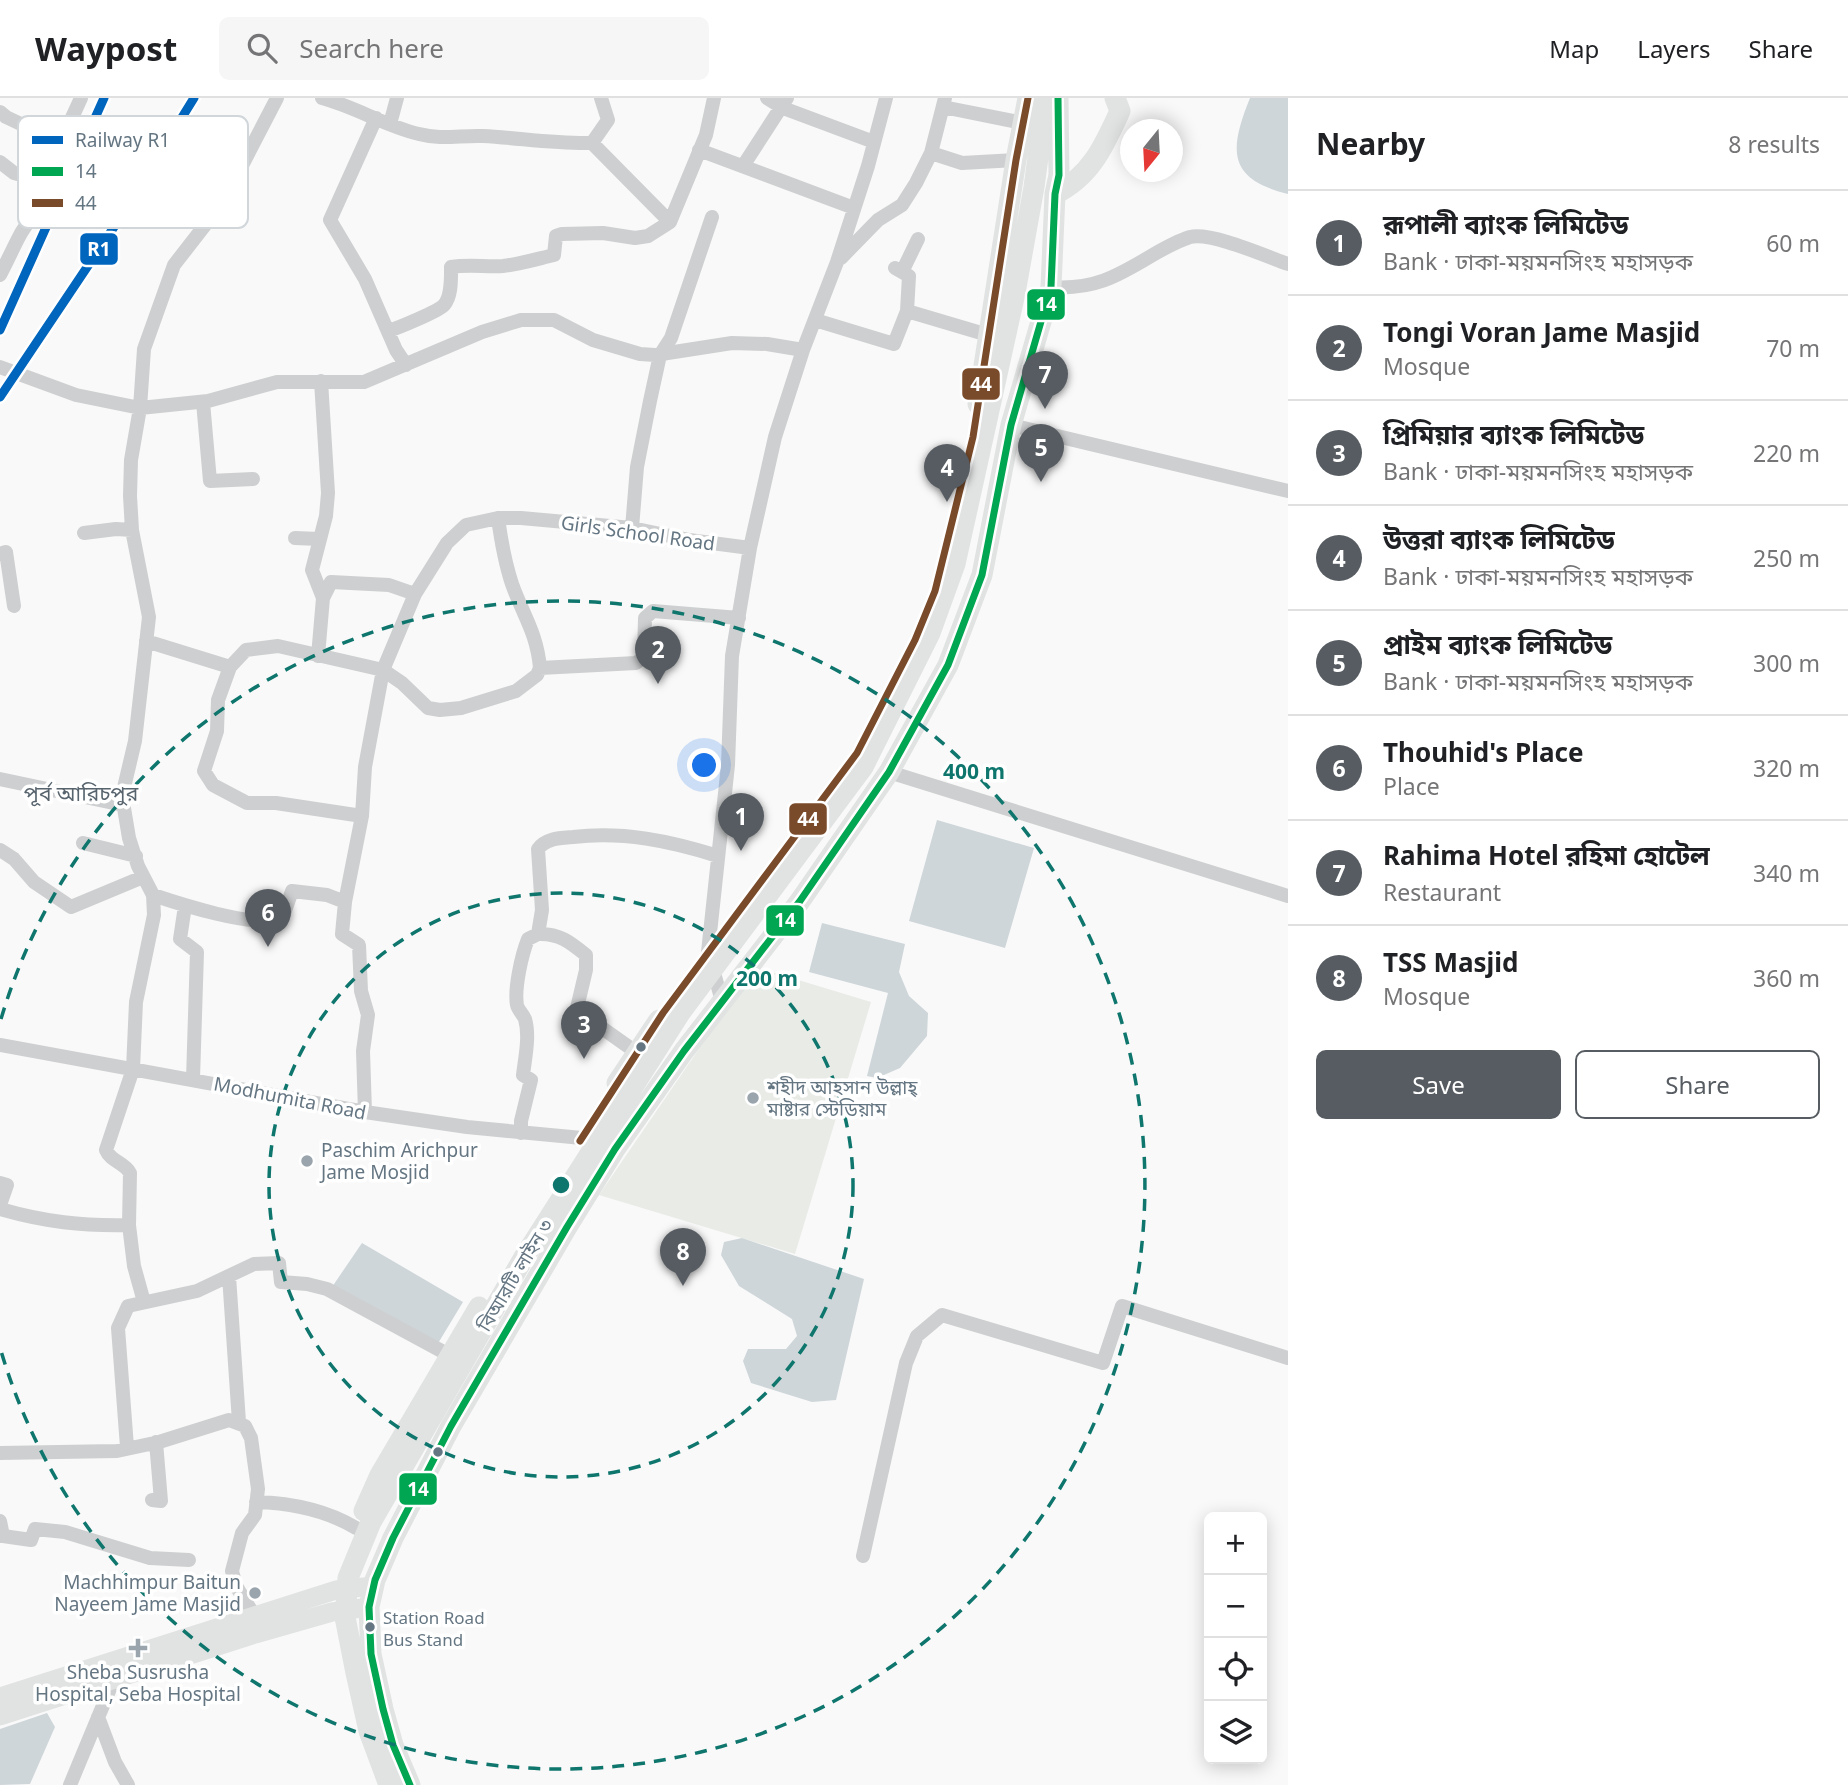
<!DOCTYPE html>
<html lang="en">
<head>
<meta charset="utf-8">
<style>
	body { margin:0; font-family:"Noto Sans","Noto Sans Bengali",sans-serif; background:#f6f6f6; color:#202124 }
	.controls { position:absolute; right:21px; bottom:21px; display:grid; overflow:hidden; border-radius:10px; box-shadow:0 4px 18px #0003 }
	.controls button { width:63px; height:63px; display:grid; place-items:center; padding:0; border:0; border-bottom:2px solid #e0e0e0; background:#fff; color:#202124; font:35px sans-serif }
	.compass { position:absolute; left:1120px; top:21px; width:63px; height:63px; border-radius:50%; background:#fff; box-shadow:0 4px 18px #0003; rotate:198deg }
	.you { position:absolute; left:705px; top:668px; width:24px; height:24px; margin:-18px; border:5px solid #fff; border-radius:50%; background:#1a73e8; box-shadow:0 0 0 10px #1a73e833 }
	.badge { display:grid; place-items:center; width:46px; height:46px; border-radius:50%; background:#565c61; color:#fff; font-size:23px; font-weight:700 }
	.pin { position:absolute; translate:-50% -58px; filter:drop-shadow(0 2px 4px #0008) }
	.pin::after { content:''; position:absolute; top:37px; width:24px; height:21px; background:inherit; clip-path:polygon(0 0,100% 0,50% 100%) }
	.list { margin:0; padding:0; list-style:none }
	h2 { display:flex; justify-content:space-between; align-items:center; height:91px; margin:0; padding:0 28px; font-size:30px }
	h2 small { font-size:23px; font-weight:400; color:#757577 }
	.list li { display:grid; grid-template-columns:46px 1fr auto; gap:21px; align-items:center; box-sizing:border-box; height:105px; padding:0 28px; border-top:2px solid #e0e0e0 }
	.list b { display:block; font-size:26px; white-space:nowrap }
	.list p { margin:0; font-size:23px; white-space:nowrap; color:#757577 }
	.list em { font-size:23px; font-style:normal; color:#757577 }
	.actions { display:flex; gap:14px; padding:21px 28px }
	.actions a { flex:1; padding:16px 0; border:2px solid #565c61; border-radius:10px; text-align:center; font-size:24px; color:#565c61 }
	.actions .main { background:#565c61; color:#fff }
	.icon { flex:none; width:38px; height:38px; fill:none; stroke:currentColor; stroke-width:2; stroke-linecap:round; stroke-linejoin:round }
	.map { position:relative; flex:none; width:1288px; height:1687px; overflow:hidden }
	header { display:flex; align-items:center; gap:42px; box-sizing:border-box; height:98px; padding:0 35px; background:#fff; border-bottom:2px solid #e0e0e0 }
	header strong { font-size:33px }
	nav { display:flex; gap:38px; margin-inline-start:auto; font-size:24px }
	.search { width:490px; height:63px; background:#f6f6f6; display:flex; align-items:center; gap:18px; box-sizing:border-box; padding:0 24px; border-radius:10px; color:#757577; font-size:26px }
	main { display:flex }
	aside { flex:1; background:#fff }
	.map>svg:first-child { display:block }
	.park { fill:#e8ebe6 }
	.water { fill:#ced6d9 }
	.lines { fill:none; stroke-linecap:round; stroke-linejoin:round }
	.minor { stroke:#cecfd0; stroke-width:14 }
	.major { stroke:#e1e2e2; stroke-width:19 }
	.highway { stroke:#e1e2e2; stroke-width:21 }
	.bus-1-casing { stroke:#fff; stroke-width:12 }
	.bus-2-casing { stroke:#fff; stroke-width:12 }
	.bus-1 { stroke:#00a651; stroke-width:7 }
	.bus-2 { stroke:#7a4b2a; stroke-width:7 }
	.rail-1-casing { stroke:#fff; stroke-width:14 }
	.rail-1 { stroke:#0065bd; stroke-width:9 }
	.ring { fill:none; stroke:#0f766e; stroke-width:3.5; stroke-dasharray:12 9 }
	.bus-dot { fill:#657683; stroke:#fff; stroke-width:2.5 }
	.poi-dot { fill:#99a4ac; stroke:#fff; stroke-width:2.5 }
	.labels { text-anchor:middle; dominant-baseline:central; stroke-width:7; stroke-linejoin:round; paint-order:stroke }
	.bus-label { font-size:17px; fill:#657683; stroke:#fff; text-anchor:start }
	.street-label { font-size:19px; fill:#657683; stroke:#fff }
	.poi-label { font-size:19px; fill:#657683; stroke:#fff; text-anchor:start }
	.neighbourhood-label { font-size:21px; fill:#57646e; stroke:#fff }
	.key { fill:#fff; stroke:#d1d6da; stroke-width:2 }
	.key-label { font-size:19px; fill:#657683 }
	.centre { fill:#0f766e; stroke:#fff; stroke-width:3.5 }
	.ring-label { font-size:21px; text-anchor:middle; font-weight:bold; fill:#0f766e; stroke:#fff; stroke-width:7; stroke-linejoin:round; paint-order:stroke }
	.line-badge { stroke:#fff; stroke-width:2.5 }
	.badge-label { font-size:19px; text-anchor:middle; font-weight:bold; fill:#fff }
</style>
</head>
<body>
<header>
<strong>Waypost</strong>
<div class="search"><svg class="icon" aria-label="search" viewBox="0 0 24 24"><circle cx="10" cy="10" r="6"/><path d="M15 15l6 6"/></svg>Search here</div>
<nav><a>Map</a><a>Layers</a><a>Share</a></nav>
</header>
<main>
<div class="map">
<svg width="1288" height="1687" viewBox="0 0 1288 1687">
	<rect width="100%" height="100%" fill="#f9f9f9"/>
	<!-- park -->
	<path class="park" d="M 755,869 L 871,904 L 795,1156 L 599,1097 Z"/>
	<!-- water -->
	<path class="water" d="M 1250,0 L 1288,0 L 1288,96 C 1227,81 1229,52 1250,0 Z
		M 937,722 L 1034,750 L 1005,850 L 909,823 Z
		M 822,825 L 905,846 L 899,874 L 909,898 L 928,915 L 927,938 L 900,970 L 877,980 L 867,978 L 888,895 L 809,874 Z
		M 742,1140 L 864,1181 L 836,1302 L 812,1304 L 751,1285 L 743,1263 L 748,1251 L 786,1251 L 797,1238 L 792,1221 L 739,1188 L 721,1157 L 724,1144 Z
		M 362,1145 L 463,1204 L 437,1247 L 332,1189 Z
		M 47,1615 L 55,1629 L 30,1686 L 0,1687 L 0,1631 Z"/>
	<g class="lines">
		<!-- minor -->
		<path class="minor" d="M 322,0 C 356,9 385,28 419,36 C 441,42 461,37 483,38 C 520,40 555,46 592,45 L 670,124
			M 767,0 L 783,10 L 874,44
			M 943,9 L 1023,25
			M 0,14 L 6,19 L 59,44
			M 376,20 L 330,122 L 365,181 L 396,252 L 406,267
			M 390,26 L 397,0
			M 592,45 L 608,22 L 601,0
			M 699,52 L 854,110
			M 931,55 L 962,65 L 1016,62
			M 0,64 L 14,75 L 43,83
			M 743,68 L 787,0
			M 43,83 L 81,0
			M 841,160 L 878,122 L 902,107 L 916,85 L 931,55 L 945,0
			M 895,170 L 909,178 L 907,213
			M 902,174 L 918,141
			M 0,177 C 7,164 13,150 20,137 C 29,120 49,104 43,83
			M 1051,189 C 1093,192 1116,179 1151,158 C 1163,151 1177,143 1190,139 C 1212,134 1265,158 1288,166
			M 815,222 L 894,246 L 907,213 L 988,237
			M 388,233 C 398,230 439,213 444,207 C 452,198 451,180 451,169 C 469,166 485,169 503,168 C 520,166 537,161 554,157 L 556,138 L 562,136 L 603,135 L 635,140 L 648,138 L 670,124 L 706,37 L 714,0
			M 0,269 L 76,297 L 140,310 L 208,303 L 277,284 L 364,284 L 482,234 L 521,222 L 554,222 L 593,242 L 640,256 L 655,257 L 732,245 L 767,246 L 803,252
			M 321,283 L 328,395 L 326,418 L 312,472 L 323,500
			M 203,304 L 210,383 L 253,381
			M 1011,327 L 1288,393
			M 498,420 C 501,442 505,465 512,486 C 523,517 537,535 540,570 L 636,565 L 644,559 L 645,520 L 653,513 L 739,520
			M 632,430 L 637,369 L 650,303 L 660,257 L 671,240 L 712,119
			M 84,435 L 116,431 L 132,432
			M 295,440 L 319,441
			M 0,456 L 6,454 L 14,508
			M 146,543 L 230,569
			M 318,558 L 323,500 L 331,484 L 389,487 L 415,496
			M 889,674 L 1288,798
			M 0,681 L 123,707
			M 362,718 L 276,705 L 247,705 L 213,687 L 204,673 L 217,633 L 218,602 L 230,569 L 246,552 L 278,548 L 383,572 L 402,585 L 428,610 L 440,612 L 461,610 L 516,593 L 537,577 L 540,570
			M 83,745 L 136,758
			M 0,752 L 14,761 L 34,784 L 71,809 L 143,779
			M 153,797 C 192,810 241,825 281,824 L 292,793 L 327,797 L 345,804 L 342,836 L 359,847 L 361,893 L 368,917 L 363,953 L 365,1014
			M 345,804 L 362,718 L 365,669 L 383,572 L 415,496 L 447,445 L 466,427 L 498,420 L 521,420 L 632,430 L 689,442 L 750,450
			M 185,808 L 180,841 L 197,854 L 193,981
			M 722,903 L 708,854 L 728,667 L 732,558 L 750,450 L 775,339 L 803,252 L 837,164 L 868,68 L 886,0
			M 0,947 L 365,1014 L 467,1029 L 582,1040
			M 636,954 L 578,913 L 577,910 L 586,872 L 586,857 C 570,844 559,835 538,836 L 542,812 L 538,751 C 546,740 560,740 573,739 C 623,733 670,743 718,758
			M 521,1035 L 521,1023 L 531,982 L 523,977 C 525,960 530,938 525,921 C 523,916 518,912 517,907 C 514,890 522,856 528,841 L 538,836
			M 0,1085 L 7,1087 L 0,1107
			M 0,1111 C 45,1124 82,1128 129,1127
			M 229,1178 L 239,1324
			M 144,1204 L 134,1168 L 129,1127 L 130,1075 C 124,1064 111,1064 106,1052 L 133,971 L 136,904 L 154,817 L 153,797 L 138,768 L 129,740 L 122,698 L 135,643 L 149,519 L 132,432 L 130,398 L 131,362 L 140,310 L 144,251 L 174,167 L 223,104 L 277,0
			M 127,1349 L 118,1230 L 128,1208 L 197,1193 L 254,1166 L 279,1165 L 281,1184 L 307,1186 L 327,1191 L 449,1257
			M 0,1355 L 117,1353 L 159,1344 L 229,1322 L 245,1328 L 251,1340 L 258,1391 L 255,1417 L 242,1435 L 232,1473 L 236,1488 L 254,1517
			M 152,1402 L 161,1403 L 156,1344
			M 256,1404 C 291,1405 326,1412 356,1430
			M 0,1423 L 3,1438 L 0,1438
			M 3,1438 L 31,1442 L 35,1431 L 65,1434 L 150,1460 L 189,1462
			M 863,1458 L 906,1265 L 917,1238 L 942,1217 L 1103,1265 L 1122,1208 L 1288,1260
			M 98,1619 L 115,1664 L 128,1687
			M 70,1687 L 114,1581"/>
		<!-- major -->
		<path class="major" d="M 0,1599 L 336,1492 L 373,1488
			M 0,1618 L 255,1536 L 332,1514 L 369,1509"/>
		<!-- highway -->
		<path class="highway" d="M 1055,96 C 1091,78 1104,48 1120,13 L 1115,0
			M 978,306 L 1016,62 L 1028,0
			M 617,985 L 659,922
			M 364,1413 L 380,1377 L 479,1209
			M 389,1687 L 369,1633 L 356,1575 L 345,1519 L 348,1480 L 371,1424 L 523,1161 L 680,915 L 863,669 L 930,535 L 955,466 L 1015,195 L 1034,89 L 1046,0
			M 410,1687 L 393,1647 L 383,1611 L 371,1556 L 369,1509 L 375,1482 L 393,1440 L 451,1328 L 567,1129 L 615,1051 L 684,953 L 800,803 L 889,674 L 948,567 L 982,477 L 1011,327 L 1051,189 L 1055,96 L 1059,77 L 1058,0"/>
		<defs>
			<path id="bus-1" d="M 410,1687 L 393,1647 L 383,1611 L 371,1556 L 369,1509 L 375,1482 L 393,1440 L 451,1328 L 567,1129 L 615,1051 L 684,953 L 800,803 L 889,674 L 948,567 L 982,477 L 1011,327 L 1051,189 L 1055,96 L 1059,77 L 1058,0"/>
			<path id="bus-2" d="M 580,1043 L 663,915 L 857,655 L 915,542 L 935,493 L 973,339 L 1016,62 L 1028,0"/>
		</defs>
		<!-- bus-1 casing -->
		<use href="#bus-1" class="bus-1-casing"/>
		<!-- bus-2 casing -->
		<use href="#bus-2" class="bus-2-casing"/>
		<!-- bus-1 -->
		<use href="#bus-1" class="bus-1"/>
		<!-- bus-2 -->
		<use href="#bus-2" class="bus-2"/>
		<defs>
			<path id="rail-1" d="M 0,232 L 104,0
				M 0,299 L 118,123 L 194,0"/>
		</defs>
		<!-- rail-1 casing -->
		<use href="#rail-1" class="rail-1-casing"/>
		<!-- rail-1 -->
		<use href="#rail-1" class="rail-1"/>
	</g>
	<!-- distance rings -->
	<g class="ring">
		<circle cx="561" cy="1087" r="292"/>
		<path d="M1 921A584 584 0 1 1 1 1253"/>
	</g>
	<!-- markers -->
	<g class="bus-dot">
		<circle cx="641" cy="949" r="6"/>
		<circle cx="438" cy="1354" r="6"/>
		<circle cx="370" cy="1529" r="6"/>
	</g>
	<g class="poi-dot">
		<circle cx="753" cy="1000" r="7"/>
		<circle cx="307" cy="1063" r="7"/>
		<circle cx="255" cy="1495" r="7"/>
		<path d="M134.5 1539.5h7v7h7v7h-7v7h-7v-7h-7v-7h7z"/>
	</g>
	<g class="labels">
		<!-- bus labels -->
		<g class="bus-label">
			<text x="383" y="1519">Station Road<tspan x="383" dy="22">Bus Stand</tspan></text>
		</g>
		<!-- street labels -->
		<g class="street-label">
			<text transform="translate(638 435) rotate(8)">Girls School Road</text>
			<text transform="translate(290 1000) rotate(11)">Modhumita Road</text>
			<text transform="translate(515 1177) rotate(-59)">বিআরটি লাইন ৩</text>
		</g>
		<!-- poi labels -->
		<g class="poi-label">
			<text x="767" y="989">শহীদ আহসান উল্লাহ্‌<tspan x="767" dy="22">মাষ্টার স্টেডিয়াম</tspan></text>
			<text x="321" y="1052">Paschim Arichpur<tspan x="321" dy="22">Jame Mosjid</tspan></text>
			<text x="241" y="1484" text-anchor="end">Machhimpur Baitun<tspan x="241" dy="22">Nayeem Jame Masjid</tspan></text>
			<text x="138" y="1574" text-anchor="middle">Sheba Susrusha<tspan x="138" dy="22">Hospital, Seba Hospital</tspan></text>
		</g>
		<!-- neighbourhood labels -->
		<g class="neighbourhood-label">
			<text x="81" y="695">পূর্ব আরিচপুর</text>
		</g>
	</g>
	<!-- legend -->
	<rect x="18" y="18" width="230" height="112" rx="10" class="key"/>
	<rect x="32" y="38" width="31" height="8" fill="#0065bd"/>
	<rect x="32" y="69" width="31" height="9" fill="#00a651"/>
	<rect x="32" y="101" width="31" height="8" fill="#7a4b2a"/>
	<g class="key-label">
		<text x="75" y="49">Railway R1</text>
		<text x="75" y="80">14</text>
		<text x="75" y="112">44</text>
	</g>
	<circle cx="561" cy="1087" r="10" class="centre"/>
	<g class="ring-label">
		<text x="974" y="681">400 m</text>
		<text x="767" y="888">200 m</text>
	</g>
	<g class="line-badge">
		<rect x="79" y="134" width="40" height="34" rx="7" fill="#0065bd"/>
		<rect x="1026" y="190" width="40" height="33" rx="7" fill="#00a651"/>
		<rect x="961" y="269" width="40" height="34" rx="7" fill="#7a4b2a"/>
		<rect x="788" y="704" width="40" height="34" rx="7" fill="#7a4b2a"/>
		<rect x="765" y="806" width="40" height="33" rx="7" fill="#00a651"/>
		<rect x="398" y="1374" width="40" height="34" rx="7" fill="#00a651"/>
	</g>
	<g class="badge-label">
		<text x="99" y="158">R1</text>
		<text x="1046" y="213">14</text>
		<text x="981" y="293">44</text>
		<text x="808" y="728">44</text>
		<text x="785" y="829">14</text>
		<text x="418" y="1398">14</text>
	</g>
</svg>
<div class="controls">
<button>+</button>
<button>−</button>
<button><svg class="icon" aria-label="locate" viewBox="0 0 24 24"><circle cx="12" cy="12" r="6"/><path d="M12 2v4M12 18v4M2 12h4M18 12h4"/></svg></button>
<button><svg class="icon" aria-label="layers" viewBox="0 0 24 24"><path d="M12 4l9 5-9 5-9-5zM3 14l9 5 9-5"/></svg></button>
</div>
<svg class="compass" viewBox="-18 -18 36 36"><path d="M0-13l5 13h-10z" fill="#e53935"/><path d="M0 13l5-13h-10z" fill="#757577"/></svg>
<div class="you"></div>
<div class="pin badge" style="left:741px;top:753px">1</div>
<div class="pin badge" style="left:658px;top:586px">2</div>
<div class="pin badge" style="left:584px;top:961px">3</div>
<div class="pin badge" style="left:947px;top:404px">4</div>
<div class="pin badge" style="left:1041px;top:384px">5</div>
<div class="pin badge" style="left:268px;top:849px">6</div>
<div class="pin badge" style="left:1045px;top:311px">7</div>
<div class="pin badge" style="left:683px;top:1188px">8</div>
</div>
<aside>
<h2>Nearby<small>8 results</small></h2>
<ul class="list">
<li><span class="badge">1</span><div><b>রূপালী ব্যাংক লিমিটেড</b><p>Bank · ঢাকা-ময়মনসিংহ মহাসড়ক</p></div><em>60 m</em></li>
<li><span class="badge">2</span><div><b>Tongi Voran Jame Masjid</b><p>Mosque</p></div><em>70 m</em></li>
<li><span class="badge">3</span><div><b>প্রিমিয়ার ব্যাংক লিমিটেড</b><p>Bank · ঢাকা-ময়মনসিংহ মহাসড়ক</p></div><em>220 m</em></li>
<li><span class="badge">4</span><div><b>উত্তরা ব্যাংক লিমিটেড</b><p>Bank · ঢাকা-ময়মনসিংহ মহাসড়ক</p></div><em>250 m</em></li>
<li><span class="badge">5</span><div><b>প্রাইম ব্যাংক লিমিটেড</b><p>Bank · ঢাকা-ময়মনসিংহ মহাসড়ক</p></div><em>300 m</em></li>
<li><span class="badge">6</span><div><b>Thouhid's Place</b><p>Place</p></div><em>320 m</em></li>
<li><span class="badge">7</span><div><b>Rahima Hotel রহিমা হোটেল</b><p>Restaurant</p></div><em>340 m</em></li>
<li><span class="badge">8</span><div><b>TSS Masjid</b><p>Mosque</p></div><em>360 m</em></li>
</ul>
<div class="actions"><a class="main">Save</a><a>Share</a></div>
</aside>
</main>
</body>
</html>
